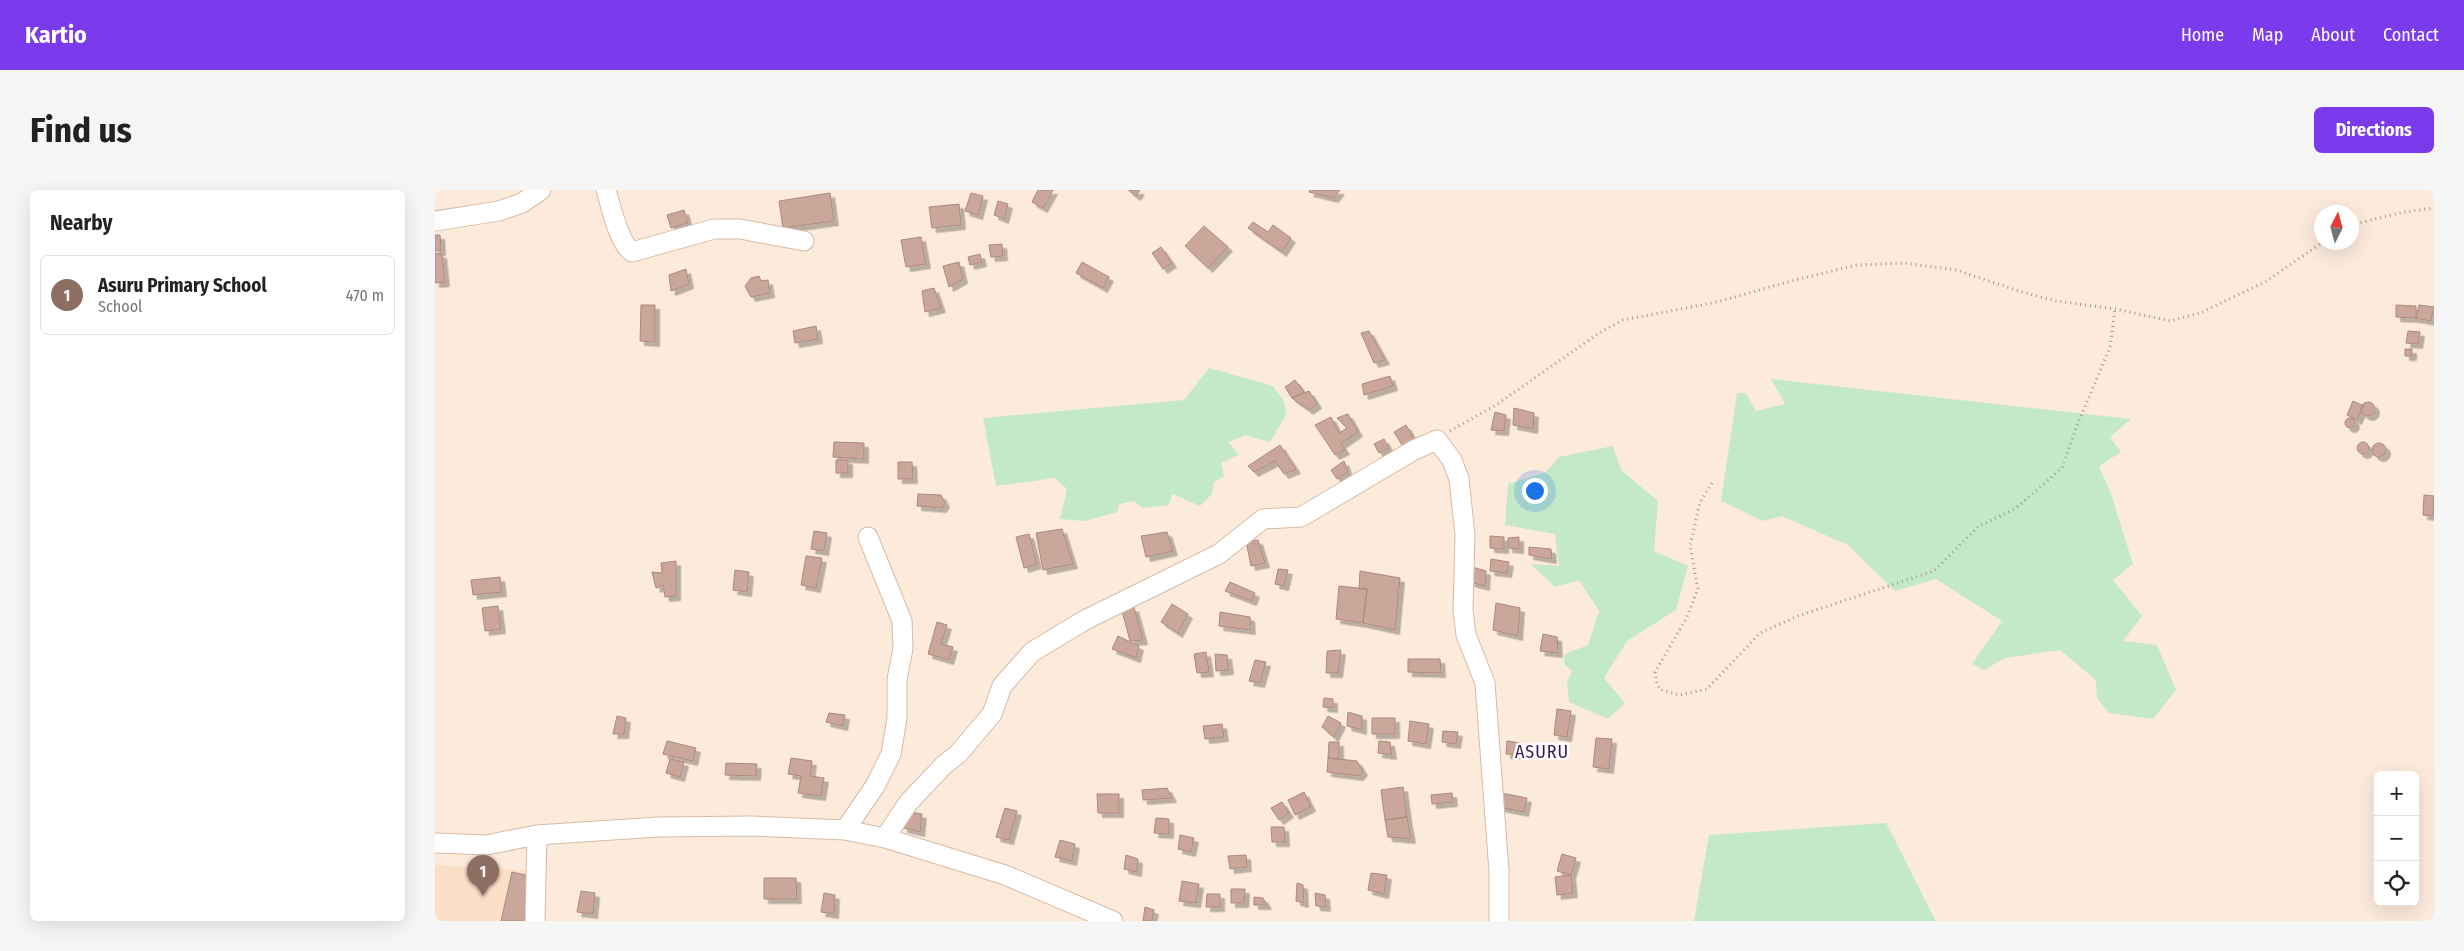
<!DOCTYPE html>
<html lang="en">
<head>
<meta charset="utf-8">
<style>
	body { margin:0; font-family:"Fira Sans Condensed",sans-serif; background:#f6f6f6; color:#222 }
	.controls { position:absolute; right:15px; bottom:15px; display:grid; overflow:hidden; border-radius:8px; box-shadow:0 5px 20px #0002 }
	.controls button { width:45px; height:45px; display:grid; place-items:center; padding:0; border:0; border-bottom:1px solid #e0e0e0; background:#fff; color:#222; font:25px sans-serif }
	.compass { position:absolute; left:1879px; top:15px; width:45px; height:45px; border-radius:50%; background:#fff; box-shadow:0 5px 20px #0002; rotate:6deg }
	.you { position:absolute; left:1099px; top:300px; width:18px; height:18px; margin:-12px; border:4px solid #fff; border-radius:50%; background:#1a73e8; box-shadow:0 0 0 8px #1a73e833 }
	.badge { display:grid; place-items:center; width:32px; height:32px; border-radius:50%; background:#7c3aed; color:#fff; font-size:16px; font-weight:700 }
	.pin { position:absolute; translate:-50% -41px; filter:drop-shadow(0 1px 2px #0008) }
	.pin::after { content:''; position:absolute; top:26px; width:18px; height:15px; background:inherit; clip-path:polygon(0 0,100% 0,50% 100%) }
	.list { margin:0; padding:0; list-style:none }
	h2 { display:flex; justify-content:space-between; align-items:center; height:65px; margin:0; padding:0 20px; font-size:21px }
	h2 small { font-size:16px; font-weight:400; color:#767676 }
	.list li { display:grid; grid-template-columns:32px 1fr auto; gap:15px; align-items:center; box-sizing:border-box; height:80px; margin:0 10px 10px; padding:0 10px; border:1px solid #e0e0e0; border-radius:8px }
	.list b { display:block; font-size:19px; white-space:nowrap }
	.list p { margin:0; font-size:16px; white-space:nowrap; color:#767676 }
	.list em { font-size:16px; font-style:normal; color:#767676 }
	.icon { flex:none; width:28px; height:28px; fill:none; stroke:currentColor; stroke-width:2; stroke-linecap:round; stroke-linejoin:round }
	.map { position:relative; flex:none; width:1999px; height:731px; overflow:hidden; border-radius:8px }
	header { display:flex; align-items:center; gap:30px; box-sizing:border-box; height:70px; padding:0 25px; background:#7c3aed; color:#fff }
	header strong { font-size:24px }
	nav { display:flex; gap:28px; margin-inline-start:auto; font-size:18px }
	.intro { display:flex; align-items:center; justify-content:space-between; box-sizing:border-box; height:120px; padding:0 30px }
	h1 { margin:0; font-size:35px }
	.button { padding:12px 22px; border-radius:8px; background:#7c3aed; color:#fff; font-size:18px; font-weight:700 }
	main { display:flex; gap:30px; padding:0 30px }
	aside { flex:1; background:#fff; border-radius:8px; box-shadow:0 5px 20px #0002 }
	.map>svg:first-child { display:block }
	.built { fill:#fbdfc7 }
	.green { fill:#c3e9c9 }
	.building { fill:#cba79b; stroke:#ac897d; filter:url(#shadow) }
	.lines { fill:none; stroke-linecap:round; stroke-linejoin:round }
	.street-casing { stroke:#d8bba4; stroke-width:21 }
	.path { stroke:#a7988b; stroke-width:3; stroke-dasharray:1 4; stroke-linecap:butt }
	.street { stroke:#fff; stroke-width:19 }
	.labels { text-anchor:middle; dominant-baseline:central; stroke-width:5; stroke-linejoin:round; paint-order:stroke }
	.quarter-label { font-size:18px; letter-spacing:1px; fill:#301b54; stroke:#fff }
</style>
</head>
<body>
<header>
<strong>Kartio</strong>
<nav><a>Home</a><a>Map</a><a>About</a><a>Contact</a></nav>
</header>
<div class="intro"><h1>Find us</h1><a class="button">Directions</a></div>
<main>
<aside>
<h2>Nearby<small></small></h2>
<ul class="list">
<li><span class="badge" style="background:#8d6e63">1</span><div><b>Asuru Primary School</b><p>School</p></div><em>470 m</em></li>
</ul>
</aside>
<div class="map">
<svg width="1999" height="731" viewBox="0 0 1999 731">
	<defs>
		<filter id="shadow"><feDropShadow dx="4.5" dy="4.5" stdDeviation="0" flood-color="#0004"/></filter>
	</defs>
	<rect width="100%" height="100%" fill="#fceadb"/>
	<!-- built -->
	<path class="built" d="M 0,675 L 99,681 L 91,731 L 0,731 Z"/>
	<!-- green -->
	<path class="green" d="M 774,178 L 838,196 L 849,211 L 851,225 L 835,252 L 810,245 L 794,252 L 803,265 L 786,273 L 789,286 L 779,292 L 777,304 L 765,316 L 737,304 L 734,315 L 708,318 L 699,311 L 684,314 L 682,322 L 650,331 L 625,329 L 632,299 L 620,288 L 561,296 L 548,228 L 749,210 Z
		M 1336,189 L 1696,229 L 1675,247 L 1686,262 L 1664,276 L 1676,304 L 1698,374 L 1678,390 L 1707,426 L 1688,451 L 1722,455 L 1741,500 L 1718,529 L 1674,523 L 1662,508 L 1661,490 L 1625,460 L 1570,468 L 1549,480 L 1537,474 L 1567,431 L 1501,389 L 1460,401 L 1413,355 L 1347,326 L 1328,331 L 1286,311 L 1302,203 L 1311,203 L 1321,221 L 1350,214 Z
		M 1178,256 L 1186,280 L 1223,311 L 1219,361 L 1253,376 L 1241,420 L 1192,451 L 1169,488 L 1190,513 L 1173,529 L 1134,512 L 1132,491 L 1137,481 L 1129,474 L 1130,464 L 1153,455 L 1164,421 L 1144,390 L 1120,397 L 1096,374 L 1124,376 L 1120,344 L 1070,335 L 1073,294 L 1111,282 L 1124,267 Z
		M 1451,633 L 1501,731 L 1259,731 L 1274,645 Z"/>
	<!-- building -->
	<path class="building" d="M 603,0 L 618,0 L 608,18 L 597,12 Z
		M 693,0 L 705,0 L 701,6 Z
		M 875,0 L 905,0 L 899,8 L 874,2 Z
		M 395,3 L 399,31 L 348,38 L 344,11 Z
		M 536,3 L 548,6 L 543,25 L 530,21 Z
		M 563,11 L 573,14 L 569,29 L 559,25 Z
		M 524,14 L 526,35 L 497,38 L 494,17 Z
		M 249,20 L 253,33 L 236,38 L 232,25 Z
		M 818,32 L 833,42 L 838,35 L 856,48 L 847,62 L 813,38 Z
		M 769,36 L 793,57 L 773,78 L 750,56 Z
		M 0,45 L 5,45 L 6,61 L 0,61 Z
		M 486,47 L 491,74 L 471,77 L 466,50 Z
		M 567,54 L 568,66 L 556,67 L 554,55 Z
		M 726,57 L 737,73 L 728,79 L 717,63 Z
		M 0,63 L 7,64 L 10,92 L 0,93 Z
		M 545,64 L 547,72 L 535,75 L 533,67 Z
		M 524,72 L 528,89 L 514,97 L 508,76 Z
		M 647,72 L 674,87 L 668,98 L 641,83 Z
		M 251,79 L 254,94 L 236,101 L 234,85 Z
		M 324,86 L 326,91 L 333,90 L 335,103 L 316,107 L 310,96 L 316,88 Z
		M 499,98 L 506,118 L 490,122 L 487,101 Z
		M 206,115 L 220,115 L 220,152 L 205,151 Z
		M 1961,115 L 1981,116 L 1981,128 L 1961,127 Z
		M 1984,115 L 1999,117 L 1996,131 L 1981,128 Z
		M 381,136 L 383,149 L 360,153 L 358,141 Z
		M 934,141 L 950,170 L 939,173 L 926,143 Z
		M 1973,141 L 1985,142 L 1983,154 L 1971,153 Z
		M 1970,159 L 1977,159 L 1977,166 L 1970,166 Z
		M 955,186 L 958,196 L 929,205 L 927,194 Z
		M 860,190 L 869,202 L 857,208 L 850,197 Z
		M 874,201 L 882,214 L 874,220 L 857,208 Z
		M 1918,211 L 1929,216 L 1922,230 L 1912,225 Z
		M1926 219a7 7 0 1 1 14 0a7 7 0 1 1-14 0Z
		M 1079,218 L 1099,223 L 1098,239 L 1078,235 Z
		M 1060,222 L 1071,225 L 1069,241 L 1056,240 Z
		M 913,224 L 923,242 L 906,254 L 910,260 L 900,265 L 880,235 L 896,227 L 904,243 L 912,238 L 902,228 Z
		M1910 233a5 5 0 1 1 10 0a5 5 0 1 1-10 0Z
		M 971,235 L 980,251 L 967,255 L 959,242 Z
		M 949,249 L 954,258 L 944,263 L 939,254 Z
		M1922 258a6 6 0 1 1 12 0a6 6 0 1 1-12 0Z
		M 399,252 L 429,253 L 429,269 L 398,267 Z
		M1937 260a7 7 0 1 1 14 0a7 7 0 1 1-14 0Z
		M 845,255 L 861,279 L 849,284 L 840,271 L 819,282 L 813,276 Z
		M 401,270 L 413,270 L 413,283 L 401,283 Z
		M 909,271 L 913,282 L 902,289 L 896,280 Z
		M 463,272 L 477,272 L 478,289 L 463,289 Z
		M 483,304 L 506,305 L 510,313 L 507,318 L 482,316 Z
		M 1989,305 L 1999,306 L 1998,326 L 1988,325 Z
		M 627,339 L 638,374 L 608,380 L 601,343 Z
		M 379,341 L 392,343 L 389,361 L 376,359 Z
		M 732,342 L 738,361 L 711,367 L 706,346 Z
		M 594,344 L 602,374 L 589,378 L 581,347 Z
		M 1055,346 L 1069,347 L 1069,359 L 1055,358 Z
		M 1084,347 L 1084,359 L 1073,358 L 1073,348 Z
		M 823,350 L 830,373 L 816,376 L 811,351 Z
		M 1094,357 L 1116,359 L 1117,369 L 1094,365 Z
		M 371,366 L 387,368 L 381,398 L 366,395 Z
		M 1056,369 L 1074,372 L 1072,383 L 1055,381 Z
		M 241,371 L 241,406 L 230,407 L 228,395 L 221,398 L 217,382 L 227,383 L 226,373 Z
		M 1037,377 L 1051,381 L 1050,396 L 1035,392 Z
		M 843,379 L 853,380 L 849,396 L 840,394 Z
		M 300,380 L 314,382 L 312,402 L 298,400 Z
		M 925,381 L 965,388 L 960,440 L 928,433 L 932,399 L 924,399 Z
		M 65,387 L 67,402 L 38,405 L 36,390 Z
		M 795,392 L 820,403 L 817,411 L 790,401 Z
		M 904,396 L 932,399 L 928,433 L 901,429 Z
		M 1061,413 L 1085,418 L 1083,446 L 1058,440 Z
		M 737,414 L 753,424 L 743,443 L 726,432 Z
		M 63,416 L 66,439 L 50,441 L 47,418 Z
		M 699,417 L 708,450 L 695,451 L 687,421 Z
		M 785,422 L 815,427 L 816,440 L 784,436 Z
		M 502,432 L 512,435 L 506,454 L 518,457 L 514,470 L 493,464 Z
		M 1108,444 L 1122,447 L 1123,463 L 1105,461 Z
		M 683,446 L 704,456 L 701,468 L 677,459 Z
		M 906,460 L 903,483 L 891,483 L 892,461 Z
		M 771,462 L 774,482 L 762,483 L 759,464 Z
		M 780,464 L 792,465 L 794,480 L 781,481 Z
		M 973,469 L 1005,469 L 1006,483 L 973,482 Z
		M 820,470 L 831,472 L 825,493 L 814,491 Z
		M 889,508 L 898,509 L 898,518 L 888,517 Z
		M 1122,519 L 1136,521 L 1132,547 L 1119,545 Z
		M 913,522 L 927,526 L 927,540 L 912,536 Z
		M 394,523 L 410,525 L 408,536 L 391,532 Z
		M 182,526 L 191,528 L 189,544 L 178,544 Z
		M 893,526 L 906,533 L 899,547 L 887,537 Z
		M 937,528 L 960,528 L 960,544 L 937,544 Z
		M 975,531 L 994,534 L 991,554 L 973,551 Z
		M 787,534 L 789,547 L 770,549 L 768,536 Z
		M 1008,541 L 1023,542 L 1021,554 L 1007,552 Z
		M 1161,548 L 1177,549 L 1174,579 L 1158,577 Z
		M 232,551 L 261,558 L 258,571 L 228,564 Z
		M 944,551 L 955,552 L 957,565 L 943,563 Z
		M 1072,551 L 1086,553 L 1085,565 L 1071,564 Z
		M 894,552 L 904,552 L 904,569 L 893,568 Z
		M 356,568 L 377,571 L 375,586 L 389,588 L 386,606 L 363,603 L 366,586 L 353,584 Z
		M 893,568 L 922,571 L 928,581 L 924,586 L 892,582 Z
		M 235,569 L 249,572 L 245,587 L 231,583 Z
		M 291,573 L 322,574 L 321,586 L 290,585 Z
		M 968,597 L 972,627 L 950,630 L 946,600 Z
		M 732,598 L 737,608 L 708,610 L 707,600 Z
		M 869,602 L 876,617 L 860,625 L 853,610 Z
		M 1017,603 L 1018,612 L 997,614 L 996,605 Z
		M 1066,603 L 1092,608 L 1089,622 L 1064,617 Z
		M 662,604 L 684,604 L 684,623 L 663,623 Z
		M 847,612 L 854,623 L 844,630 L 836,618 Z
		M 570,618 L 582,621 L 574,650 L 561,647 Z
		M 470,621 L 487,624 L 485,642 L 468,638 Z
		M 972,627 L 976,649 L 953,647 L 950,630 Z
		M 721,628 L 734,629 L 734,644 L 719,643 Z
		M 836,637 L 849,637 L 850,652 L 837,652 Z
		M 745,645 L 759,648 L 756,662 L 743,659 Z
		M 625,650 L 640,654 L 637,671 L 620,667 Z
		M 1127,664 L 1141,668 L 1136,685 L 1122,681 Z
		M 691,665 L 703,669 L 702,682 L 689,679 Z
		M 811,665 L 812,677 L 795,679 L 793,666 Z
		M 77,682 L 99,687 L 89,731 L 66,731 Z
		M 936,683 L 952,685 L 949,704 L 933,700 Z
		M 1136,685 L 1138,703 L 1122,705 L 1120,687 Z
		M 329,688 L 361,688 L 362,709 L 329,709 Z
		M 747,691 L 764,694 L 761,713 L 744,711 Z
		M 862,693 L 868,695 L 869,713 L 861,711 Z
		M 796,699 L 810,699 L 809,713 L 796,713 Z
		M 146,701 L 160,703 L 158,724 L 142,722 Z
		M 389,703 L 400,705 L 399,724 L 386,722 Z
		M 880,703 L 890,705 L 891,717 L 881,716 Z
		M 772,704 L 785,704 L 785,717 L 771,717 Z
		M 819,707 L 828,708 L 832,715 L 819,715 Z
		M 710,717 L 719,720 L 717,731 L 708,731 Z"/>
	<g class="lines">
		<defs>
			<path id="street" d="M 171,0 C 176,16 183,52 197,62 L 279,39 L 305,39 L 369,51
				M 0,31 L 64,21 L 87,13 L 106,0
				M 410,640 L 440,596 L 456,564 L 462,528 L 462,490 L 468,458 L 467,431 L 433,347
				M 450,648 L 473,613 L 509,575 L 523,564 L 557,524 L 567,496 L 597,462 L 650,430 L 784,364 L 828,329 L 866,327 L 979,260 L 1002,250 L 1017,270 L 1024,289 L 1030,345 L 1028,420 L 1031,445 L 1050,493 L 1064,681 L 1064,731
				M 0,653 L 51,655 L 102,645 L 223,637 L 317,636 L 410,640 L 450,648 L 570,685 L 678,731
				M 100,731 L 102,645"/>
		</defs>
		<!-- street casing -->
		<use href="#street" class="street-casing"/>
		<!-- path -->
		<path class="path" d="M 1916,35 L 1969,22 L 1999,18
			M 1015,241 L 1061,215 L 1164,143 L 1188,130 L 1282,112 L 1356,91 L 1422,75 L 1469,73 L 1521,80 L 1587,102 L 1621,111 L 1680,119 L 1736,131 L 1765,123 L 1830,92 L 1888,52
			M 1277,293 L 1265,312 L 1255,356 L 1263,399 L 1251,429 L 1220,482 L 1222,494 L 1226,500 L 1245,505 L 1272,499 L 1325,443 L 1363,426 L 1499,381 L 1544,336 L 1580,319 L 1627,278 L 1641,238 L 1675,157 L 1680,119"/>
		<!-- street -->
		<use href="#street" class="street"/>
	</g>
	<g class="labels">
		<!-- quarter labels -->
		<g class="quarter-label">
			<text x="1107" y="562">ASURU</text>
		</g>
	</g>
</svg>
<div class="controls">
<button>+</button>
<button>−</button>
<button><svg class="icon" aria-label="locate" viewBox="0 0 24 24"><circle cx="12" cy="12" r="6"/><path d="M12 2v4M12 18v4M2 12h4M18 12h4"/></svg></button>
</div>
<svg class="compass" viewBox="-18 -18 36 36"><path d="M0-13l5 13h-10z" fill="#e53935"/><path d="M0 13l5-13h-10z" fill="#767676"/></svg>
<div class="you"></div>
<div class="pin badge" style="left:48px;top:706px;background:#8d6e63">1</div>
</div>
</main>
</body>
</html>
